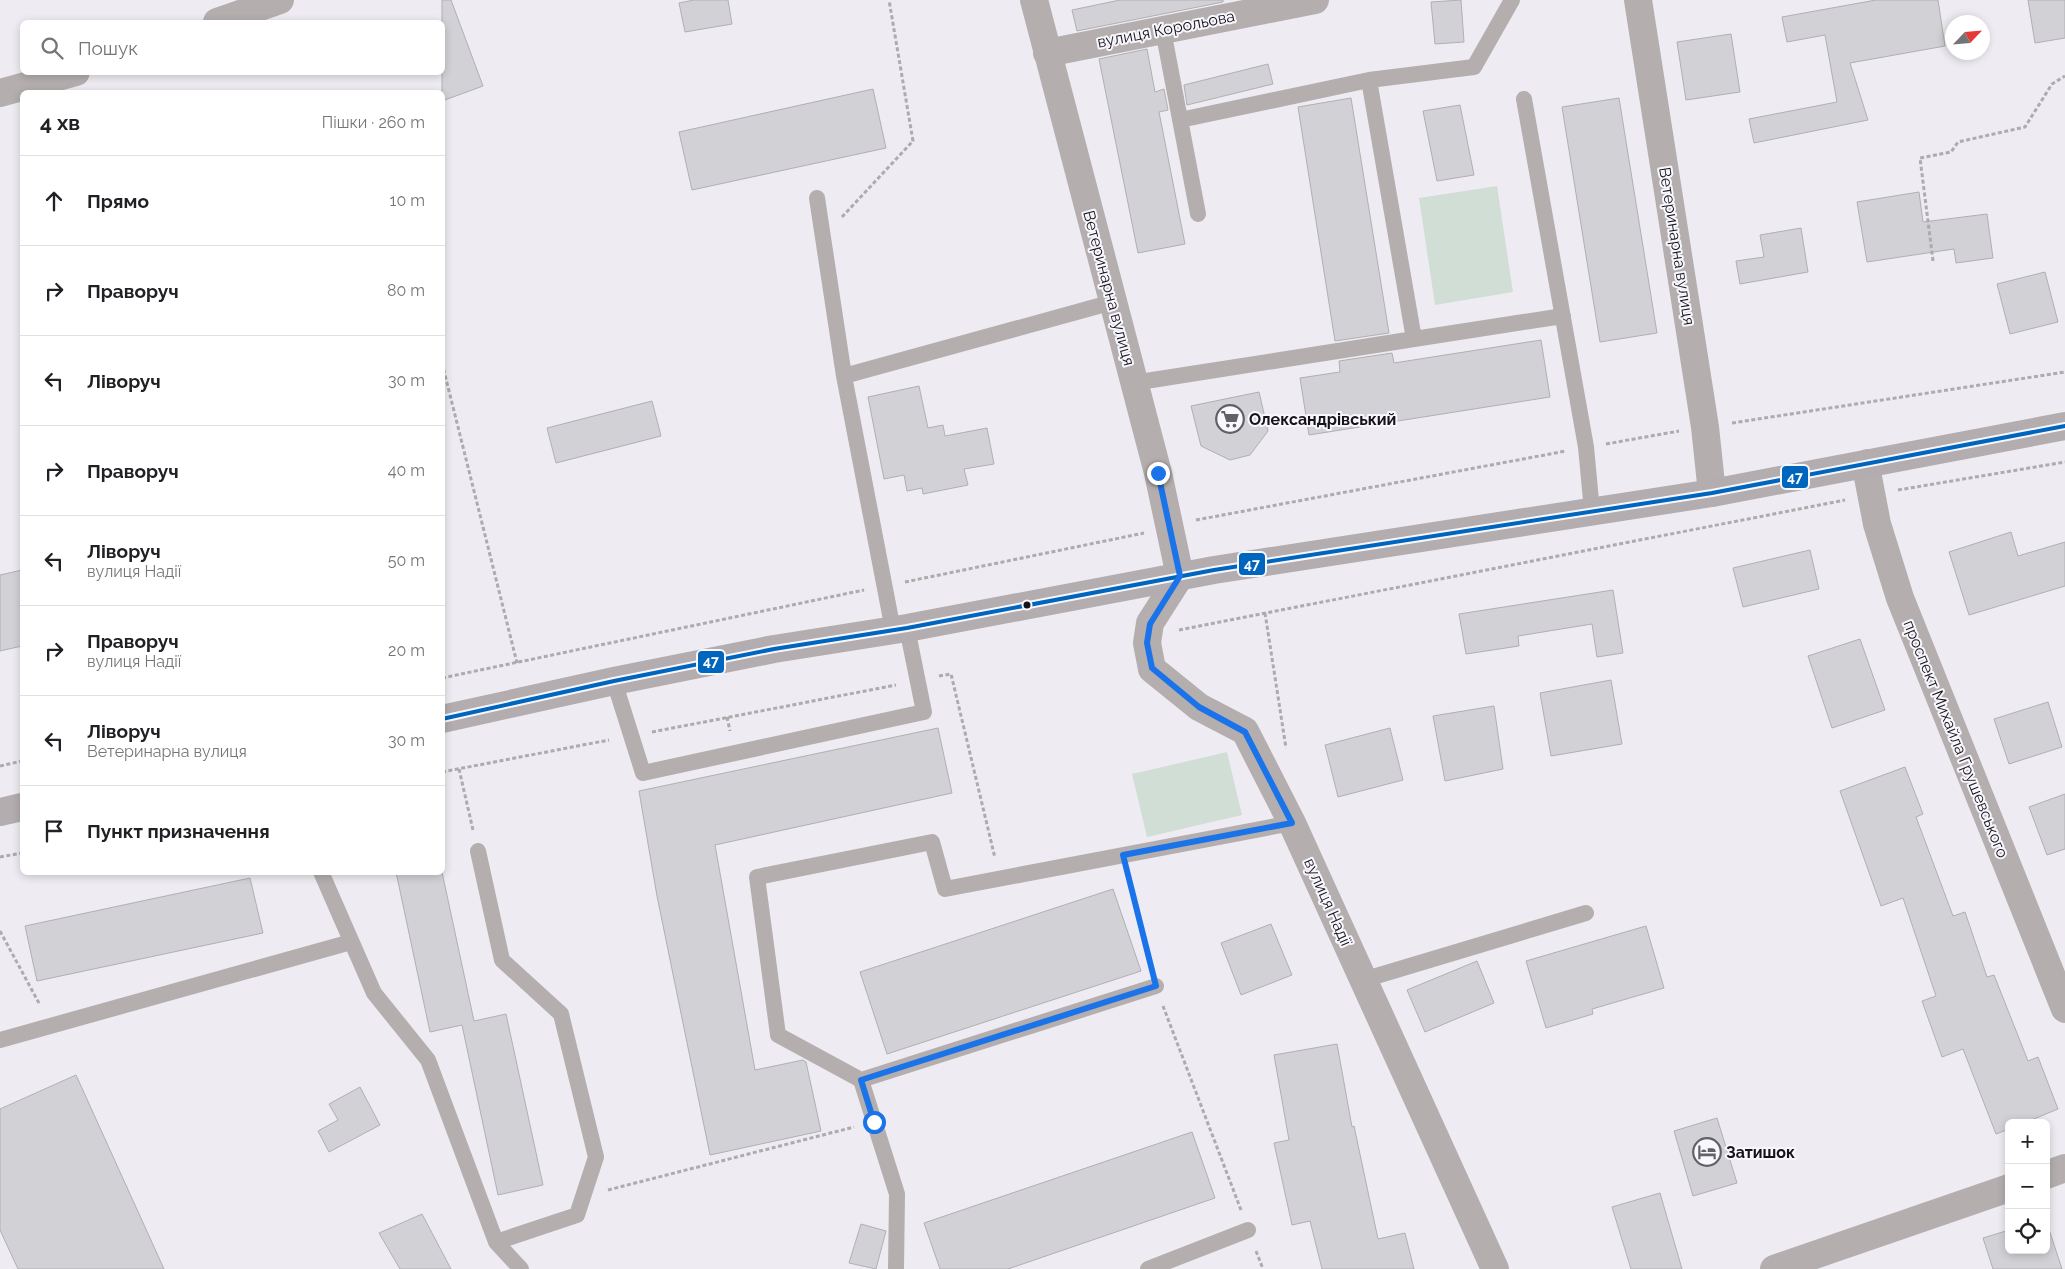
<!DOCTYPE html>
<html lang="uk">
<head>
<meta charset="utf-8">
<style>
	body { margin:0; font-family:Raleway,sans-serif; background:#f6f6f6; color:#202124 }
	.controls { position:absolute; right:15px; bottom:15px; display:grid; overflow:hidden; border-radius:8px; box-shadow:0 2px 8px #0003 }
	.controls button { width:45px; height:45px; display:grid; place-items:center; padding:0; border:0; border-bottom:1px solid #e0e0e0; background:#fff; color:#202124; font:25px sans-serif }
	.compass { position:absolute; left:1945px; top:15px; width:45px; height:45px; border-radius:50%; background:#fff; box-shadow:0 2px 8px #0003; rotate:64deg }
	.stop { position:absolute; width:15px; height:15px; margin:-11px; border:4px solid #1a73e8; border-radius:50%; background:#fff }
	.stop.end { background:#1a73e8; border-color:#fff; box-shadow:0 1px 5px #0008 }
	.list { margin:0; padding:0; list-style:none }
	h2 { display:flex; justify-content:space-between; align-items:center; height:65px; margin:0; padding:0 20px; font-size:21px }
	h2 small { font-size:16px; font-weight:400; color:#757577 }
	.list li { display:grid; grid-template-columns:32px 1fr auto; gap:15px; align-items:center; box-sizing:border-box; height:90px; padding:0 20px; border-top:1px solid #e0e0e0 }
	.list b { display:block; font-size:19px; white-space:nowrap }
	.list p { margin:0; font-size:16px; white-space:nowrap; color:#757577 }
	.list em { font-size:16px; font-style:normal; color:#757577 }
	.icon { flex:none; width:28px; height:28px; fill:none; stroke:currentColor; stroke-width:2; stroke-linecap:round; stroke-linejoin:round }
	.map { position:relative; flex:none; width:2065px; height:1269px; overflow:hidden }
	.search { position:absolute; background:#fff; box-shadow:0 2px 8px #0003; left:20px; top:20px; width:425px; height:55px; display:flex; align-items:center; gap:12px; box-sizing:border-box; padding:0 18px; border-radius:8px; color:#757577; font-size:19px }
	.panel { position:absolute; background:#fff; box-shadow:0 2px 8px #0003; left:20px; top:90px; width:425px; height:785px; border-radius:8px }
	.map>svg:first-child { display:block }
	.green { fill:#d0ded5 }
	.building { fill:#d2d1d6; stroke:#b0afb3 }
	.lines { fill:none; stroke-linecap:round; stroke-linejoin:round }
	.path { stroke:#aeabad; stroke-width:3; stroke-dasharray:4 2.5; stroke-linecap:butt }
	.lane { stroke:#b4aeaf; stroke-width:16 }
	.street { stroke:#b4aeaf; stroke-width:28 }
	.secondary { stroke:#b3adaf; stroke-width:28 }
	.bus-1-casing { stroke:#f9f7fe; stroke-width:8 }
	.bus-1 { stroke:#0065bd; stroke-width:4 }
	.route { stroke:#1a73e8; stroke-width:6 }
	.bus-dot { fill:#161419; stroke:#f9f7fe; stroke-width:2 }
	.labels { text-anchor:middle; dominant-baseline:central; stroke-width:4; stroke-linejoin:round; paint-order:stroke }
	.street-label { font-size:16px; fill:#161419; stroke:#f9f7fe }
	.poi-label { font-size:16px; font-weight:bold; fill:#161419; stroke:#f9f7fe; text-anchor:start }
	.line-badge { stroke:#f9f7fe; stroke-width:2 }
	.badge-label { font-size:14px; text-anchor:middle; font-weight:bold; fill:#fff }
</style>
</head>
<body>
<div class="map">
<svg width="2065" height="1269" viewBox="0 0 2065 1269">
	<rect width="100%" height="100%" fill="#eeecf2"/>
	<!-- green -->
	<path class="green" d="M 1497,186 L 1513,292 L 1435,305 L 1419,198 Z
		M 1227,752 L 1242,815 L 1147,837 L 1132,774 Z"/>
	<!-- building -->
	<path class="building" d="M 442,0 L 451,0 L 483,86 L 442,101 Z
		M 694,0 L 728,0 L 732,24 L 685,32 L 679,3 Z
		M 1120,0 L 1223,0 L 1223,2 L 1077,31 L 1072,10 Z
		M 1461,0 L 1464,42 L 1435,44 L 1431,2 Z
		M 1876,0 L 1938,0 L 1945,46 L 1850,63 L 1868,120 L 1754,143 L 1749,119 L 1837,102 L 1825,35 L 1787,42 L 1782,17 Z
		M 2028,0 L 2065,0 L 2065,38 L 2035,43 Z
		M 1731,34 L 1740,92 L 1686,100 L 1677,42 Z
		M 1147,49 L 1155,92 L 1164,89 L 1168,110 L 1159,112 L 1185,244 L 1138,253 L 1099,59 Z
		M 1268,64 L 1273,84 L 1187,105 L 1184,85 Z
		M 873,89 L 886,148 L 692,190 L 679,132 Z
		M 1351,98 L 1389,333 L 1335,341 L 1298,107 Z
		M 1619,98 L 1657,333 L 1600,342 L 1562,107 Z
		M 1460,105 L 1474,175 L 1437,181 L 1423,111 Z
		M 1919,192 L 1923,222 L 1987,214 L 1993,258 L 1956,263 L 1954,249 L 1867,262 L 1857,202 Z
		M 1801,228 L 1808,272 L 1740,284 L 1736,261 L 1764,257 L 1760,235 Z
		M 2045,272 L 2058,322 L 2010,334 L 1997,284 Z
		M 1541,340 L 1550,397 L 1309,435 L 1300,378 L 1340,372 L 1339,361 L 1392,353 L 1394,363 Z
		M 919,386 L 928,428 L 943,425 L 945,436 L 987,428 L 994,464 L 964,469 L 968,485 L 923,494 L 922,488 L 907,491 L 904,475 L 884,479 L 868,397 Z
		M 1259,392 L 1268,431 L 1250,455 L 1230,460 L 1201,446 L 1191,406 Z
		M 652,401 L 661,436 L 556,463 L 547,428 Z
		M 2011,532 L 2018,556 L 2065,542 L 2065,586 L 1969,615 L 1949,552 Z
		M 1810,550 L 1819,589 L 1743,607 L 1733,568 Z
		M 22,570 L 22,646 L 0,651 L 0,575 Z
		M 1613,590 L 1623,653 L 1597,657 L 1592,624 L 1518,636 L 1519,646 L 1466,654 L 1459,614 Z
		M 1860,639 L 1885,710 L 1832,728 L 1808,656 Z
		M 1611,680 L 1622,744 L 1551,756 L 1540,693 Z
		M 2048,702 L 2062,747 L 2009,764 L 1994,719 Z
		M 1494,706 L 1503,769 L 1445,781 L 1433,716 Z
		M 938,728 L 952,793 L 715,845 L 755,1070 L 803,1060 L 806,1062 L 821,1131 L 710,1155 L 657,896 L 639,791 Z
		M 1390,728 L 1403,780 L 1338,797 L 1325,745 Z
		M 1905,767 L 1923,814 L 1916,817 L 1953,916 L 1965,912 L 1987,977 L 1994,975 L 2028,1061 L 2038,1057 L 2058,1109 L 2024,1123 L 2009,1123 L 2009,1129 L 1996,1134 L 1963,1049 L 1942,1057 L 1922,1001 L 1936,996 L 1903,898 L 1881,906 L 1840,791 Z
		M 2065,794 L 2065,849 L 2047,855 L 2029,807 Z
		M 396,872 L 442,872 L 474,1021 L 506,1014 L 543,1185 L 498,1195 L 462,1025 L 430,1032 Z
		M 250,878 L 263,933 L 37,981 L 25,926 Z
		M 1113,889 L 1141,971 L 887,1054 L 860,972 Z
		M 1271,924 L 1292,975 L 1241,995 L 1221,943 Z
		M 1646,926 L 1664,988 L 1592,1009 L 1593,1014 L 1546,1028 L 1526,961 Z
		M 1477,961 L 1494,1003 L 1425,1032 L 1407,990 Z
		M 1337,1044 L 1352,1127 L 1354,1126 L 1378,1239 L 1405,1233 L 1414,1269 L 1322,1269 L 1310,1221 L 1292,1225 L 1274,1143 L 1289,1140 L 1274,1055 Z
		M 76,1075 L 164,1269 L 18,1269 L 0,1230 L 0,1109 Z
		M 360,1087 L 380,1125 L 329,1152 L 318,1131 L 338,1120 L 329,1104 Z
		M 1717,1118 L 1737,1183 L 1693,1196 L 1674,1131 Z
		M 1192,1132 L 1215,1198 L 1008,1269 L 940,1269 L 924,1223 Z
		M 1660,1193 L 1682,1269 L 1631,1269 L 1612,1207 Z
		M 422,1214 L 451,1269 L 400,1269 L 379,1233 Z
		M 2046,1220 L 2062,1269 L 1993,1269 L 1983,1238 L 2009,1230 L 2009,1250 L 2046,1250 Z
		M 861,1224 L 886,1231 L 876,1269 L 849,1263 Z"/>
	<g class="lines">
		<!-- path -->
		<path class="path" d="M 842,217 L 913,141 L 889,0
			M 1933,261 L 1920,158 L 1951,152 L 1958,142 L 2025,127 L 2052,84 L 2065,76
			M 442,363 L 517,663
			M 1732,423 L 2065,372
			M 1606,444 L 1679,431
			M 1898,490 L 2065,462
			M 1196,520 L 1566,451
			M 905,582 L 1144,533
			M 1265,613 L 1286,748
			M 1179,630 L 1845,500
			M 939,676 L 951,674 L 995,858
			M 442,678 L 864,590
			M 727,717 L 730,731
			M 652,732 L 896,685
			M 0,766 L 22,761
			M 459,769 L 473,830
			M 442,772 L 609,740
			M 0,857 L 22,853
			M 1128,875 L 1151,966
			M 0,931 L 40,1005
			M 1163,1006 L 1241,1210
			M 608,1190 L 854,1127
			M 1256,1251 L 1263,1269"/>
		<!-- lane -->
		<path class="lane" d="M 1163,30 L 1198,214
			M 1369,80 L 1474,67 L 1512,0
			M 1524,99 L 1586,447 L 1592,511
			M 1180,120 L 1369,80 L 1414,339 L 1563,316
			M 817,198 L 844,376 L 893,630
			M 844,376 L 1113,302
			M 1133,383 L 1414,339
			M 614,681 L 643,773 L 924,712 L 907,628
			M 478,851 L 502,960 L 561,1014 L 596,1157 L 577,1215 L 496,1242
			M 321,872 L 374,993 L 428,1060 L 496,1242 L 521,1269
			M 1363,980 L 1586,913
			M 0,1040 L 351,942
			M 861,1080 L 778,1035 L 757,877 L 932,842 L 945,889 L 1292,823
			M 896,1269 L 897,1194 L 861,1080 L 1156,986
			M 1148,1269 L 1248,1230"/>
		<!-- street -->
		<path class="street" d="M 1034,0 L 1158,473 L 1180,576 L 1150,623 L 1147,643 L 1152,669 L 1199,707 L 1245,731 L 1292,823 L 1495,1269
			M 1638,0 L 1705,427 L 1712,493
			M 217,22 L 280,0
			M 1047,53 L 1315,0
			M 0,93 L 76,72
			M 1868,463 L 1867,472 L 1877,524 L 1900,598 L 2065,1009
			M 2046,1175 L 2065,1168
			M 1774,1269 L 2009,1188"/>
		<!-- secondary -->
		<path class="secondary" d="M 442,719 L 614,681 L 774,649 L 907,628 L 1214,570 L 1712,493 L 2065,426
			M 0,812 L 22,807"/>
		<defs>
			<path id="bus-1" d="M 442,719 L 614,681 L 774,649 L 907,628 L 1214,570 L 1712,493 L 2065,426"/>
		</defs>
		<!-- bus-1 casing -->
		<use href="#bus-1" class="bus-1-casing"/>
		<!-- bus-1 -->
		<use href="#bus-1" class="bus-1"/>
	</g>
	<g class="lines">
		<!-- route -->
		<path class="route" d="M 874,1122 L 861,1080 L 1156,986 L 1123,855 L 1292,823 L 1245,732 L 1199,707 L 1152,668 L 1147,643 L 1150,624 L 1180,576 L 1158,473"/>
	</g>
	<!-- icons -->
	<defs>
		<symbol id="supermarket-ring" viewBox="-11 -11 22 22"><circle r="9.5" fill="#f9f7fe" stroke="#626065" stroke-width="1.5"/><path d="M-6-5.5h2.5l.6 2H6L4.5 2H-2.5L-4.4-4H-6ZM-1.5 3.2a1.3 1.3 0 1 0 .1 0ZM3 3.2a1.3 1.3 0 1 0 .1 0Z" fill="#626065"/></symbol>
		<symbol id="hotel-ring" viewBox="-11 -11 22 22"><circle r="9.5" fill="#f9f7fe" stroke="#626065" stroke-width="1.5"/><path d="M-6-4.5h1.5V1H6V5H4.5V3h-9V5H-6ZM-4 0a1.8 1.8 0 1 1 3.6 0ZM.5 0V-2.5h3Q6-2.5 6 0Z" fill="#626065"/></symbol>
	</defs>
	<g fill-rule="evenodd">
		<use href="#supermarket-ring" x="1214" y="403" width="32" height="32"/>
		<use href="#hotel-ring" x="1691" y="1136" width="32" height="32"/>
	</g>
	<!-- markers -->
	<circle class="bus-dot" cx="1027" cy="605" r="4.5"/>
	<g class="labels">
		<!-- street labels -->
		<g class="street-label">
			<text transform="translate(1166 29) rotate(-11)">вулиця Корольова</text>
			<text transform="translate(1677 246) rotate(81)">Ветеринарна вулиця</text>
			<text transform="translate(1109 288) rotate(75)">Ветеринарна вулиця</text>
			<text transform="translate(1956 739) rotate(68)">проспект Михайла Грушевського</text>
			<text transform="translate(1328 902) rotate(66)">вулиця Надії</text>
		</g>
		<!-- poi labels -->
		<g class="poi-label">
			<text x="1249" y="419">Олександрівський</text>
			<text x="1726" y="1152">Затишок</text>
		</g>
	</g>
	<g class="line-badge">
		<rect x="1781" y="465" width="28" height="24" rx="5" fill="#0065bd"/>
		<rect x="1238" y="552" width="28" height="24" rx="5" fill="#0065bd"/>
		<rect x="697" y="650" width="28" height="24" rx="5" fill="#0065bd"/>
	</g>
	<g class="badge-label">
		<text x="1795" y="482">47</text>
		<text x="1252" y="569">47</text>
		<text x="711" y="666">47</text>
	</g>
</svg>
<div class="controls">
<button>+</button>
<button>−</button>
<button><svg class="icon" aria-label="locate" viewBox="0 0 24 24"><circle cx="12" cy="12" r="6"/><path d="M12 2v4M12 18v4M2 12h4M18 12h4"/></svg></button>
</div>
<svg class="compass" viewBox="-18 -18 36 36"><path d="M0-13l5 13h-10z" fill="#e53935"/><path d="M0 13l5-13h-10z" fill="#757577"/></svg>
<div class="stop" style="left:874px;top:1122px"></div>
<div class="stop end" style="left:1158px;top:473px"></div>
<div class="search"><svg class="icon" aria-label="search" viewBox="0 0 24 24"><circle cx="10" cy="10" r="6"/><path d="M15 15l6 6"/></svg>Пошук</div>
<section class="panel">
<h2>4 хв<small>Пішки · 260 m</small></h2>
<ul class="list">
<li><svg class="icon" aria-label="ahead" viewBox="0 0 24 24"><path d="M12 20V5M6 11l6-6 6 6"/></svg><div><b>Прямо</b></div><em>10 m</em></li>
<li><svg class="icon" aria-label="right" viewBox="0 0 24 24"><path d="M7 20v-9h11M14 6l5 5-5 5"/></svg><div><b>Праворуч</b></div><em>80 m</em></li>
<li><svg class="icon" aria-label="left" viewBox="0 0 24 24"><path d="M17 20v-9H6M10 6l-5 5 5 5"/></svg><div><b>Ліворуч</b></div><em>30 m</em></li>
<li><svg class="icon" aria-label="right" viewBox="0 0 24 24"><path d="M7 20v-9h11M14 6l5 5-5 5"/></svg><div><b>Праворуч</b></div><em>40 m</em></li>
<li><svg class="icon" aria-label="left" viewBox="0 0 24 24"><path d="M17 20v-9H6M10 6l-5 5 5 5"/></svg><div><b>Ліворуч</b><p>вулиця Надії</p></div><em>50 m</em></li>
<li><svg class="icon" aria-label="right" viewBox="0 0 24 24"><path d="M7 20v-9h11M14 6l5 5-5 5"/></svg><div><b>Праворуч</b><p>вулиця Надії</p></div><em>20 m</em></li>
<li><svg class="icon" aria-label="left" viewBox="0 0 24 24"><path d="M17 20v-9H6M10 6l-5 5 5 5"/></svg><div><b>Ліворуч</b><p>Ветеринарна вулиця</p></div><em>30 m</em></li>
<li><svg class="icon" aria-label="arrive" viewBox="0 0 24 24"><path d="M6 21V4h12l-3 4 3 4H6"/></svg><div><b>Пункт призначення</b></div></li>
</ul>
</section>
</div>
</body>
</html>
